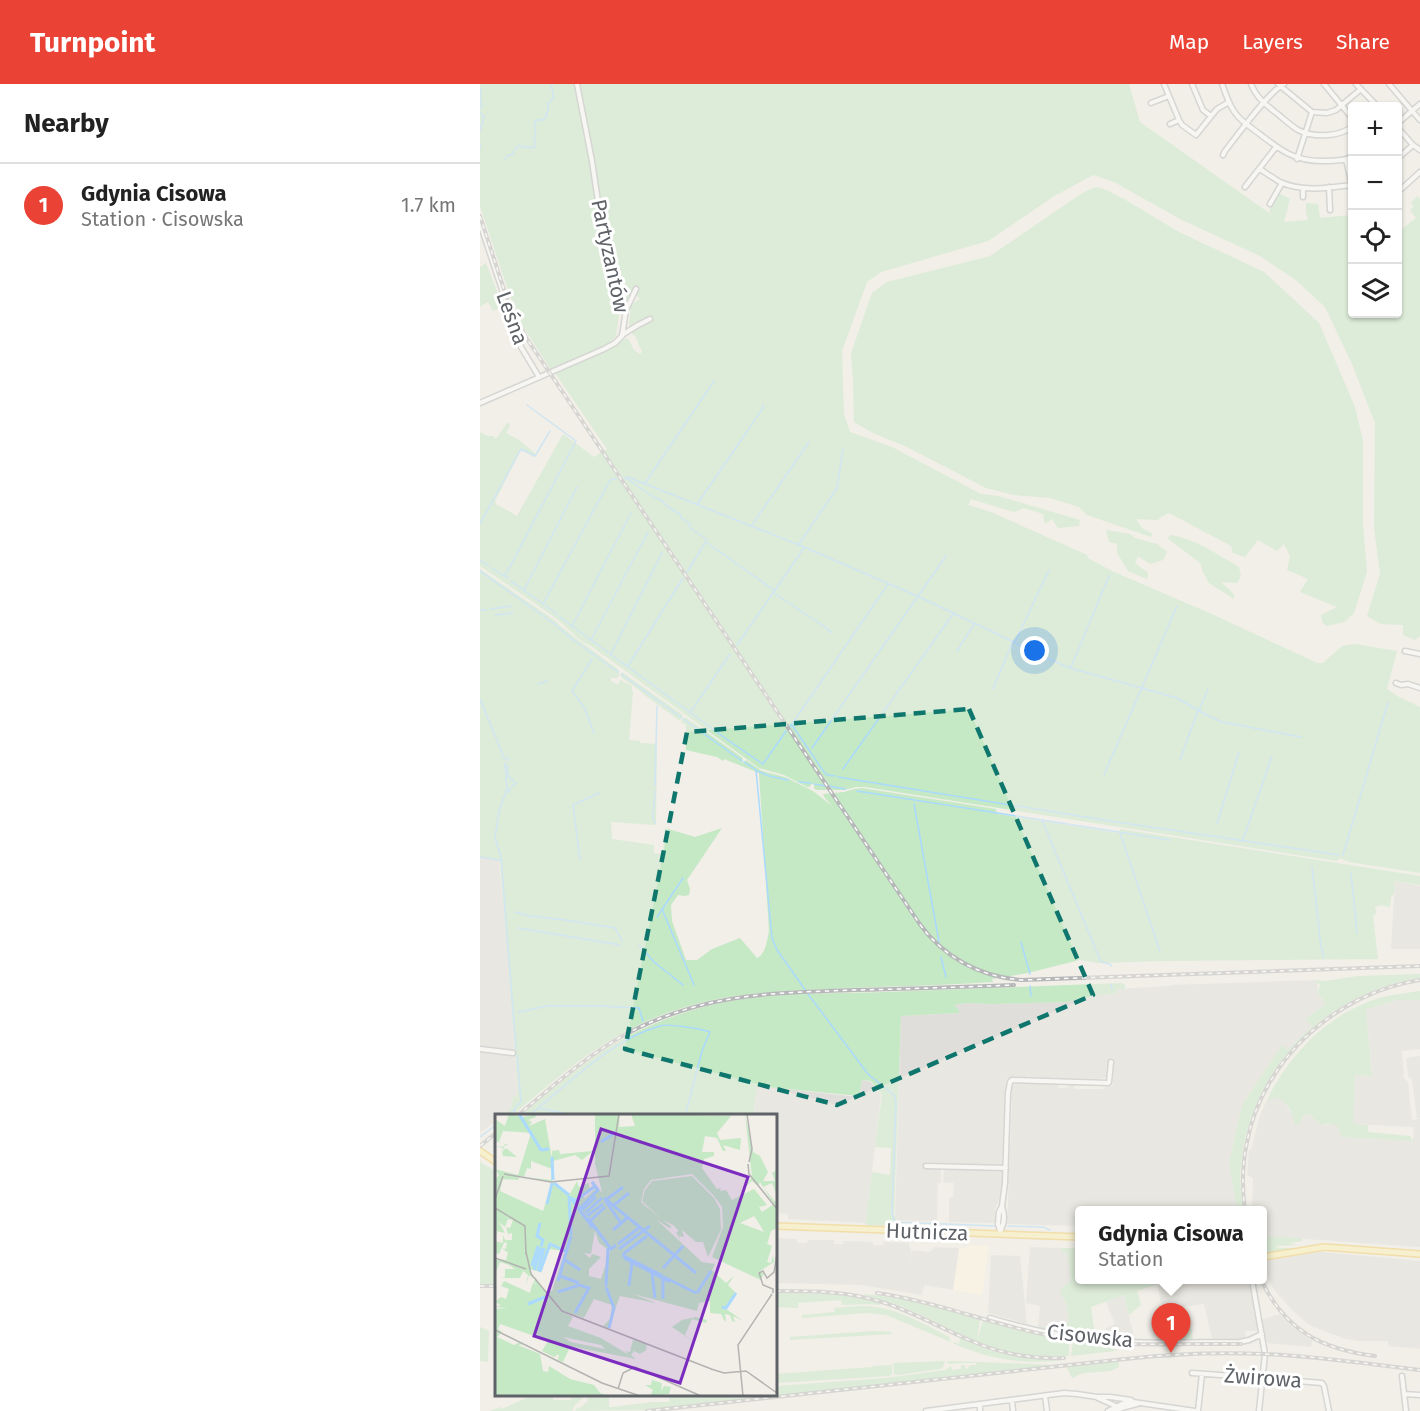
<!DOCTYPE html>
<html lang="en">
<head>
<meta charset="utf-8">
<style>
	body { margin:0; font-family:"Fira Sans",sans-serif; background:#f6f6f6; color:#222 }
	.controls { position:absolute; right:18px; top:18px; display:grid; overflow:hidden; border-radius:6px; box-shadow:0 2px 4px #0004 }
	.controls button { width:54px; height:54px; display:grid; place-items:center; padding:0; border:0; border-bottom:2px solid #e0e0e0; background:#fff; color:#222; font:30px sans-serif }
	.you { position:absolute; left:555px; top:567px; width:21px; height:21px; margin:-15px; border:4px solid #fff; border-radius:50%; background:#1a73e8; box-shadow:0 0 0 9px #1a73e833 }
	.badge { display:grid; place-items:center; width:39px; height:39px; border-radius:50%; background:#ea4335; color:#fff; font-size:20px; font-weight:700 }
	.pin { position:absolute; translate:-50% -50px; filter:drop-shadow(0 2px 3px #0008) }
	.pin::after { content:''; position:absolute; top:32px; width:21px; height:18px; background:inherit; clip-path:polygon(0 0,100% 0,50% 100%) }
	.popup { position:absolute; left:595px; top:1122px; width:192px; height:78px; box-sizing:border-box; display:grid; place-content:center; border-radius:6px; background:#fff; filter:drop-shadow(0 2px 4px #0005); font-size:20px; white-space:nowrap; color:#767676 }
	.popup b { font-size:22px; color:#222 }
	.popup::after { content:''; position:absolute; left:50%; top:100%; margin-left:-12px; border:12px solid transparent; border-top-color:#fff }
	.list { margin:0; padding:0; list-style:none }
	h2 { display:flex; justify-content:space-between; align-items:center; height:78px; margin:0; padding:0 24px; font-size:26px }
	h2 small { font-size:20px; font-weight:400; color:#767676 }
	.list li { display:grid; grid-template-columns:39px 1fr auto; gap:18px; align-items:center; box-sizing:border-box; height:84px; padding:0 24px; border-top:2px solid #e0e0e0 }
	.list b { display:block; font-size:22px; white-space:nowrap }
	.list p { margin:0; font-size:20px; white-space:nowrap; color:#767676 }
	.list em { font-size:20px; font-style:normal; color:#767676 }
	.icon { flex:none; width:33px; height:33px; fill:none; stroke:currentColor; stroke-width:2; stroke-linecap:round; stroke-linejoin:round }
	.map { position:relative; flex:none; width:940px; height:1327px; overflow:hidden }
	header { display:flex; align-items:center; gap:36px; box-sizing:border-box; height:84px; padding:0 30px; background:#ea4335; color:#fff }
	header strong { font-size:28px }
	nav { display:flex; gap:33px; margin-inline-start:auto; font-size:21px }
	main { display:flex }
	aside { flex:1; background:#fff }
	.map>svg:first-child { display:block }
	.commercial { fill:#fef7e0 }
	.industrial { fill:#e0deda }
	.green { fill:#c5e8c5 }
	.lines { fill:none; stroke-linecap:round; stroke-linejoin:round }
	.stream { stroke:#aadaff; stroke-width:1.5 }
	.minor-casing { stroke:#b5b8bc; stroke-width:7 }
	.major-casing { stroke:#f2c960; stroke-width:8 }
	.minor { stroke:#fff; stroke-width:4 }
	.major { stroke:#fff2af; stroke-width:5 }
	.rail-casing { stroke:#b6b7b8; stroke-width:4 }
	.rail { stroke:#fff; stroke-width:1.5; stroke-dasharray:4.5; stroke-linecap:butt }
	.marked { fill:none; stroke:#0f766e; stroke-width:4.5; stroke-dasharray:12 8; stroke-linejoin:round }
	.labels { text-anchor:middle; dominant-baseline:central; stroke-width:6; stroke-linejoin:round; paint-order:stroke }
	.street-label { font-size:21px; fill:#5f6368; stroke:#fff }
	.inset-river { fill:none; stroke:#aadaff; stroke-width:3 }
	.inset-road { fill:none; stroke:#b3b3b1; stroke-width:1.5 }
	.view { fill:#7b2cbf; fill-opacity:0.15; stroke:#7b2cbf; stroke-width:3 }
	.inset-edge { fill:none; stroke:#5f6368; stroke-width:3 }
</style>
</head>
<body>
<header>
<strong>Turnpoint</strong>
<nav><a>Map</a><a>Layers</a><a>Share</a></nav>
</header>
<main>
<aside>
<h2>Nearby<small></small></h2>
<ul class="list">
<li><span class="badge">1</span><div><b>Gdynia Cisowa</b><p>Station · Cisowska</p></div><em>1.7 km</em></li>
</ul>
</aside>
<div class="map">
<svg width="940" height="1327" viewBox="0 0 940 1327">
	<rect width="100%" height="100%" fill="#f1efe8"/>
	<!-- commercial -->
	<path class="commercial" d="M 489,1161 L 509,1162 L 502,1211 L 473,1206 L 479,1164 L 485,1164 Z"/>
	<!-- industrial -->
	<path class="industrial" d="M 0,773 L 19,776 L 25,836 L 38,1010 L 36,1013 L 33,1013 L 31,1024 L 24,1031 L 16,1032 L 16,1038 L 0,1048 Z
		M 915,797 L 940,802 L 940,865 L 911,865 Z
		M 837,896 L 838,909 L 846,920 L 826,935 L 832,942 L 808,967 L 802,962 L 762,1021 L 749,1079 L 757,1126 L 600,1126 L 599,1146 L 595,1146 L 595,1142 L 527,1140 L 532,1018 L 531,1015 L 532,1002 L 538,998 L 578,1000 L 579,1004 L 587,1004 L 589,1001 L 594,1001 L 594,1005 L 623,1005 L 625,1003 L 633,1001 L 634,974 L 629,974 L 628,994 L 621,994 L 620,995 L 552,993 L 547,992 L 546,993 L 532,993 L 526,995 L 523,1097 L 519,1116 L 515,1125 L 515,1139 L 469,1138 L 469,1114 L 473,1114 L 474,1099 L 463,1098 L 464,1086 L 461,1085 L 461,1099 L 458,1099 L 457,1137 L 417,1136 L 415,1134 L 421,932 L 479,929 L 473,921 L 486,919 L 513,920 L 587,918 L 605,913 L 637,908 L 637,905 L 691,902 L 691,901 Z
		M 925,915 L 940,916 L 940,965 L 922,967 L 924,990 L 923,993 L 928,998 L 932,1036 L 940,1035 L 940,1163 L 783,1152 L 783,1126 L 774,1126 L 772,1120 L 773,1094 L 767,1091 L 769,1066 L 771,1066 L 780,1031 L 787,1016 L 795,1013 L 801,1015 L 814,1032 L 815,1040 L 823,1035 L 824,1031 L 829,1030 L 841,1041 L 854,1040 L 859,1044 L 861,1053 L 933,1057 L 934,1043 L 872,1040 L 875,991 L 891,992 L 892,987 L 886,926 L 917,916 Z
		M 940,972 L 940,1034 L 937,1035 L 932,995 L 928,992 L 926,974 Z
		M 382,996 L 391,998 L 401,1011 L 386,1139 L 308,1135 L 308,1130 L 296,1129 L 296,1032 L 273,1032 L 277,1002 L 379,1013 Z
		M 296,1154 L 317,1155 L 317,1159 L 327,1159 L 328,1156 L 354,1156 L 354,1160 L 363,1160 L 364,1157 L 393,1158 L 393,1161 L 403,1161 L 403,1158 L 429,1159 L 429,1163 L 431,1165 L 430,1178 L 432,1166 L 450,1168 L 455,1163 L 479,1164 L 473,1206 L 444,1201 L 442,1211 L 381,1201 L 296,1199 Z
		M 550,1163 L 581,1164 L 582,1168 L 587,1170 L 588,1173 L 591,1197 L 581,1206 L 581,1210 L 587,1221 L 589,1237 L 577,1246 L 558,1242 L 560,1222 L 546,1219 Z
		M 841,1168 L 940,1177 L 940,1265 L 908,1262 L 908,1257 L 879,1257 L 866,1255 L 841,1246 L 828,1240 L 812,1226 L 795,1207 L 784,1188 L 783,1176 Z
		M 511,1171 L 540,1172 L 547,1240 L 508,1229 Z
		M 677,1196 L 770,1196 L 777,1237 L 800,1230 L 811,1242 L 832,1257 L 831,1263 L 788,1259 L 778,1247 L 765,1247 L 766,1255 L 732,1255 L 724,1220 L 682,1226 Z
		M 644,1211 L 654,1253 L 640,1253 L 636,1244 L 626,1249 L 626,1244 L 635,1240 L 626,1218 Z"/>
	<!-- green -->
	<path class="green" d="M 0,0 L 649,0 L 660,38 L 792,131 L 789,127 L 799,109 L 810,115 L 804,138 L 828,136 L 826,128 L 826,119 L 838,120 L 840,134 L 872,131 L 872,230 L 918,230 L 918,148 L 936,134 L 930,126 L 934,123 L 931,119 L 937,112 L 940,115 L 940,552 L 935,556 L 923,551 L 923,541 L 901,540 L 887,532 L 900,490 L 894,444 L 895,339 L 872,280 L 845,223 L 817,197 L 780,172 L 702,136 L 634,98 L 613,91 L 576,111 L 508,157 L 401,188 L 387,198 L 362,267 L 364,330 L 370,348 L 412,363 L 501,410 L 518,412 L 600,436 L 599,442 L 578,444 L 572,435 L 565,440 L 563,430 L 544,424 L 534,428 L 491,415 L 488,421 L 511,428 L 607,471 L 608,474 L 632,487 L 734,531 L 837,579 L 843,579 L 862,562 L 875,560 L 917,567 L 907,605 L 917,612 L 940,623 L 940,789 L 869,778 L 863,776 L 861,774 L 856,777 L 385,703 L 376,703 L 364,706 L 337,706 L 334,705 L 334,700 L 332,700 L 329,703 L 327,703 L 304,691 L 279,684 L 111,562 C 98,557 89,545 78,536 C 52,517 26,500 0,482 L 0,348 L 8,352 L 13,352 L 16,355 L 27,339 L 29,339 L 30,342 L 26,349 L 39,356 L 56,370 L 54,373 L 41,366 L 15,417 L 16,420 L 37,432 L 83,350 L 114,373 L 127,365 L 75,289 L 134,263 L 142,256 L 148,254 L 154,266 L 160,270 L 162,268 L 155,252 L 152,250 L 149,243 L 151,221 L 160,215 L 156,211 L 140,223 L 136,252 L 126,262 L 71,286 L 44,244 L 31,215 L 0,122 Z
		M 616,103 L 624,105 L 644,115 L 699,148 L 784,188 L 839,239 L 875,323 L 883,357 L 883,441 L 887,488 L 874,529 L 864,538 L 847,542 L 842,538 L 841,531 L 857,523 L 820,508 L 828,495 L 807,486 L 810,472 L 804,460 L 797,467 L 778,456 L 765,473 L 753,469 L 751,462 L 689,429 L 681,433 L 678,436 L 656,435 L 662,444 L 673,450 L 671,453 L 607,431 L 599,423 L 570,414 L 534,411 L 506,404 L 429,364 L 393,349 L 374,338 L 373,296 L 371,269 L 392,209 L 407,198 L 510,172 L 604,108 Z
		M 6,179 L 23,222 L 13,227 L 8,218 L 0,223 L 0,183 Z
		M 626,446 L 650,450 L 655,454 L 677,460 L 687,468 L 683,476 L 670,480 L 658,472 L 655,479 L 668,489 L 667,495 L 648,487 L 637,469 L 637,460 L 629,458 Z
		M 691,451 C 716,455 738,471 759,483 L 761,492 L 757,499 L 741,498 L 754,510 L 754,515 L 729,499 L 723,488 L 720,479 L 687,454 Z
		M 0,485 L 70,533 L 93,552 L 139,586 L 139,592 L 137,594 L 131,594 L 131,597 L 138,601 L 140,596 L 152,602 L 152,607 L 153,608 L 149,656 L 160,657 L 160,659 L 177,660 L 176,741 L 131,738 L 132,755 L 174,761 L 174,769 L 183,770 L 185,744 L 215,753 L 242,744 L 207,796 L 210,805 L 209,811 L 204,812 L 198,811 L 191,821 L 192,837 L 206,876 L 217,876 L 232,865 L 260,854 L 277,874 C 286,870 287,856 289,847 L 279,689 L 244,675 L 243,677 L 237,673 L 206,666 L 206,641 L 201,638 L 205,633 L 263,674 L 262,678 L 263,679 L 266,676 L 282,687 L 305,693 L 333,707 L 352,722 L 344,713 L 343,710 L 364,708 L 374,705 L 382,704 L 516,725 L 517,730 L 639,749 L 640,745 L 940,792 L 940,801 L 915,797 L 914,810 L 911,813 L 910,823 L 901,821 L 895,823 L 896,830 L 893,832 L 898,875 L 683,877 L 618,879 L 599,876 L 548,889 L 512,895 L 513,898 C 459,902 404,902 349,905 C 281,908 226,910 163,939 C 114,961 73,997 33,1031 L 24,1031 L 31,1024 L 33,1013 L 37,1012 L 38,1007 L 20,777 L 0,773 Z
		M 142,588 L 203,631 L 200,637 L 163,610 L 163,609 L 142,594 L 140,591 Z
		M 940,890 L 940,894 C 846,908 770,986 761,1081 C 759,1096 762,1112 763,1126 L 757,1126 L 749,1079 L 762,1021 L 802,961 L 808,966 L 832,942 L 825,935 L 846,920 L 838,909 L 840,900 L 837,899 L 837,896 L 845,897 L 878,892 Z
		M 642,899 L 645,901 L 645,905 L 637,905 L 637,909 L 605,913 L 587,918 L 513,920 L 486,919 L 474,921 L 479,926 L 479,929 L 421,932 L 414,1131 L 416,1135 L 416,1142 L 387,1141 L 384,1138 L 386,1138 L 392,1088 L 410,1091 L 411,1064 L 395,1063 L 402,1011 L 391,997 L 382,996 L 379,1012 L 277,1002 L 273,1031 L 41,1031 C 82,998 122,961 172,941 C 197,930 223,922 250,917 C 301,908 354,910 405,908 C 484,905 563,902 642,899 Z
		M 940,907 L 940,916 L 917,916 L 886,926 L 892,992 L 875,991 L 873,1040 L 888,1041 L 888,1048 L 930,1052 L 933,1057 L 861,1053 C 859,1040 855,1038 841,1041 L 829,1030 L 824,1031 L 819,1041 L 814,1040 C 814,1028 806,1017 795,1013 L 787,1016 C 810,969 851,927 903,913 C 915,910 928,909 940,907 Z
		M 0,1076 L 1,1079 L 16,1087 L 16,1201 L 0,1201 Z
		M 783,1152 L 822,1154 L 822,1157 L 809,1159 L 817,1161 L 795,1162 L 800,1164 L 819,1164 L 818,1165 L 783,1171 Z
		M 581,1164 L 599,1164 L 600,1196 L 677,1196 L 678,1200 L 657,1207 L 661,1221 L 649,1231 L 644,1211 L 611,1223 L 615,1251 L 601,1251 L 600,1252 L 558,1245 L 558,1242 L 577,1246 L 589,1237 L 587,1221 L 581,1210 L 580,1205 L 591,1197 L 588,1173 L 587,1170 L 582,1168 Z
		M 296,1209 C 331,1209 366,1209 400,1219 L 400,1221 L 389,1220 L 362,1221 L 361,1216 L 318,1219 L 318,1224 L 296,1223 Z
		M 383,1210 C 423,1213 462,1224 500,1235 L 497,1256 L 503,1237 L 536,1245 L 589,1257 L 589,1272 C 563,1272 536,1272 511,1263 C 483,1253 456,1237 428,1225 C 414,1219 399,1215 384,1211 Z
		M 379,1222 C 412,1221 440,1238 469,1253 L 471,1258 L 406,1231 L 386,1229 L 322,1234 L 322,1231 L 355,1228 L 354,1224 Z
		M 711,1242 L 713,1256 L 687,1256 L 687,1250 Z
		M 0,1243 L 9,1247 L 8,1278 L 0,1277 Z
		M 462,1246 C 482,1254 503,1266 525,1270 C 544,1274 562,1275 582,1276 C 545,1281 506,1275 473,1259 L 474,1258 L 479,1260 L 480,1254 Z
		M 393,1247 L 411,1248 L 412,1250 L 310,1256 L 310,1253 Z
		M 593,1257 L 637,1261 L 637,1264 L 634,1267 L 591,1272 Z
		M 465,1277 L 463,1283 L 460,1285 L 418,1291 L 414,1290 L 413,1279 Z
		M 468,1277 L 575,1281 L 168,1326 L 95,1327 L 98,1323 L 100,1324 L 108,1317 L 107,1316 L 109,1311 L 129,1311 L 129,1323 L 132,1323 L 172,1318 L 189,1318 L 190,1311 L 296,1310 L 296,1302 L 406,1294 L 466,1286 L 471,1282 L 472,1286 L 481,1285 L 481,1281 L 485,1281 L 485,1284 L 487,1285 L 490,1281 L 496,1281 L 496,1279 L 480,1279 L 469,1280 L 467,1278 Z
		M 638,1277 L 639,1283 L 630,1287 L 603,1289 L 592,1294 L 586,1282 Z
		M 412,1281 L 412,1290 L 409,1292 L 296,1299 L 296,1290 L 392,1283 L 393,1282 Z
		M 53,1311 L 54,1310 L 83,1311 L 73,1311 L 73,1316 L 91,1316 L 91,1311 L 85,1311 L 100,1311 L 100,1313 L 104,1313 L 95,1321 L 92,1327 L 9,1327 L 21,1323 L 22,1325 Z"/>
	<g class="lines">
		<!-- stream -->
		<path class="stream" d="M 0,4 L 1,8 L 0,13
			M 0,13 L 2,21 L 0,25
			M 0,29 L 4,32 L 0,47
			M 0,60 L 0,65
			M 25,76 L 27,72 L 33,70 L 35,65 L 39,62 L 54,64 L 55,59 L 54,53 L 56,47 L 54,42 L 56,40 L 55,37 L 57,36 L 63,36 L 67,31 L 66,29 L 68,26 L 68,19 C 75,16 74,9 71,2 L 73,0
			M 146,394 L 175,414 L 180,415 L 189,424 L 200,430 L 201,434 L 210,440 L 210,444 L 226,455 L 226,458 L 295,507
			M 144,395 L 147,393 L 153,395 L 324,463 L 437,512 L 534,558 L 545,565 L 590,584 L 697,614 L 725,630 L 742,638 L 821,653
			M 165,399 L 234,297
			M 218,419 L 283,324 L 283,321
			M 0,440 L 41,365 L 55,372 L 70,347
			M 272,441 L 329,358
			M 319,460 L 357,404 L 363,365
			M 0,476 L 9,482
			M 12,484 L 24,492
			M 0,487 L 73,539 L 92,555 L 138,588
			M 207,488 L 225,459
			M 28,494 L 25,492 L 96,357 L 47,321
			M 31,497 L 77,530
			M 44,506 L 97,403
			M 294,509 L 345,543 L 352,549
			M 63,520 L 130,396 L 136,395
			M 10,525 L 32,522
			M 0,526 L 6,526
			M 15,531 L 33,529
			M 80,533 L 92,542 L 151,429
			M 92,542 L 252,659 L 283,680 L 306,647
			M 111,556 L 168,448
			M 535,558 L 569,486
			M 257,561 L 324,464
			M 477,567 L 494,540
			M 131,570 L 182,469
			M 112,575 L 92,607 L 104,623 L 114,649
			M 148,582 L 203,494
			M 591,583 L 629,492
			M 141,590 L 202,634
			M 58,600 L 67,597
			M 513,605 L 533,557
			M 0,615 L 25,676
			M 719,626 L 728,605
			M 210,629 L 250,570
			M 203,635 L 262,677
			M 312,641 L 344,688 L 347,691 L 355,692
			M 310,643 L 408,500
			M 332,664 L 466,472
			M 700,676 L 718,626
			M 28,677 L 28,673
			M 264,678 L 276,686 L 292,854 L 297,866 L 326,907
			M 25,679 L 27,705 L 19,727 L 15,754 L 21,773 L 36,965
			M 363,685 L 473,530
			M 277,687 L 289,692 L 308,696
			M 624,691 L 697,522
			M 358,693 L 636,738
			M 319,698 L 331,699
			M 334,700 L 346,702
			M 175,702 L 177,622
			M 349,702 L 365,705
			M 377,707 L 690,756
			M 27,708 L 29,708 L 31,703 L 36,699 L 28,692 L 27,681
			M 434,720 L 459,858
			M 562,736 L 621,878 L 630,880 L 631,882
			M 637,738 L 859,771
			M 175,739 L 173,733 L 175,707
			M 737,740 L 759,668
			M 640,749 L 680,867
			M 763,756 L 792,672
			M 863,771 L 908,618
			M 0,773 L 20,776
			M 100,776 L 93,721 L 119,709
			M 832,783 L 841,863 L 844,874
			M 871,789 L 877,849
			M 182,825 L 214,901
			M 35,828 L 49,832 L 85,836 L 135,844 L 142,857
			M 177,833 L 203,794
			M 38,844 L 140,861
			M 541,858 L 550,890
			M 159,861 L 174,878 L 203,901
			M 461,873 L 466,893
			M 631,900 L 632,905
			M 550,902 L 551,912
			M 328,910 L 388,990 L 414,1011 L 416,1019 L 412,1128 L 414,1136 L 417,1138 L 515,1142
			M 38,928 L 68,922 L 120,922 L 159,924 L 163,937
			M 58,1024 C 94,995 135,954 180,942 C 187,939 222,945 230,948 L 222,967 L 205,1032
			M 35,1027 L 35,1023 L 41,1018 L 37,971
			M 28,1032 L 34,1026
			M 48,1032 L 58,1024 L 84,1029
			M 0,1053 L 16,1041
			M 13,1063 L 16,1060
			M 528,1142 L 563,1143 L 570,1146"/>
		<defs>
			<path id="minor" d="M 684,0 L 699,36 L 702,41 L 716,51 L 737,25 L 749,18
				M 712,0 L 723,26 L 731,32
				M 742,0 C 746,10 749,22 756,30 C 761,37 770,43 777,48 C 800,66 815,78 845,77 C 854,77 864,77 872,73
				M 771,0 C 776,13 785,20 795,28 C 803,34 810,41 818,46 C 834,54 858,53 872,43
				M 798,0 L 832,28 L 847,29 L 856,26 L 881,5
				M 844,0 L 872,34
				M 876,0 L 897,22
				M 909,0 L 940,36
				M 671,19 L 689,12
				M 918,39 L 940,20
				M 690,40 L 699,36
				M 918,44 L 933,61 L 940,66
				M 743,71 L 745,67 C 757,52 789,7 804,0
				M 918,74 L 933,61
				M 817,75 L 832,28
				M 866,76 L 872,101
				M 780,85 C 786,89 793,94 800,98 C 821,108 849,104 872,101
				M 765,103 L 796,63
				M 849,103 L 850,126
				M 918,108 L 940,88
				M 823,113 L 823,104
				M 790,120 L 802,99
				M 0,139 L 41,263 L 59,293
				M 146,226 L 156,205
				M 142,251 L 158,241 L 170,235
				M 0,319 L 124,265 L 135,259 L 142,252 L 146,226 L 132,190 L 125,165 L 112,77 L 97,0
				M 925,567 L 940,570
				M 916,599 L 921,601 L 928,600 L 940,604
				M 0,965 L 33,969
				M 446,1082 L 526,1084
				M 521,1146 C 525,1138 525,1131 522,1123
				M 521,1150 L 518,1140 L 519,1128 L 522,1122 L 525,1099 L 528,1009 L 530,998 L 532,996 L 628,999 L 629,998 L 631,978
				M 772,1196 L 785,1270 L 779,1327
				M 510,1234 C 542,1244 575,1251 608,1255 C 658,1261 710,1258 760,1258 L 769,1256 L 782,1250
				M 712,1289 L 782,1294 L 842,1299 L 844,1302 L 849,1327
				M 922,1292 L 926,1327
				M 924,1310 L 940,1311
				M 565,1312 L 567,1327
				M 618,1314 L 638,1323
				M 532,1316 L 533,1327
				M 500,1320 L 500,1327
				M 446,1327 L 584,1309 L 597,1310 L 617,1313 L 630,1313 L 651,1316 L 653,1318
				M 628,1327 L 644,1319 L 653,1318 L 715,1327
				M 635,1327 L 645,1323 L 657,1320
				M 718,1327 L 722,1290"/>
			<path id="major" d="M 0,1067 L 16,1078
				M 296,1142 L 600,1153
				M 783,1173 L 844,1163 L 940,1170"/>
		</defs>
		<!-- minor casing -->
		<use href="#minor" class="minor-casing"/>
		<!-- major casing -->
		<use href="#major" class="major-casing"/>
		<!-- minor -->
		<use href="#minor" class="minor"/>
		<!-- major -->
		<use href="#major" class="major"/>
		<defs>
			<path id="rail" d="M 0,132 L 28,218 L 47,255 L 439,839 C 463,873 500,893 542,896 L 940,882
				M 37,1032 C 72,1003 106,972 146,950 C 224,909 291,909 375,906 C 428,905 481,903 534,901
				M 0,1062 L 16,1049
				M 765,1126 C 762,1104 762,1081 767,1058 C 783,975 856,909 940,896
				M 781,1196 C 806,1247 841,1265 895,1272
				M 0,1202 L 16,1202
				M 296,1207 C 333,1207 369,1207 405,1219 C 436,1229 464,1246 494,1258 C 522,1270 553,1275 584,1274
				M 397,1209 C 458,1218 516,1242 577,1253 C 638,1264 699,1259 761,1260
				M 167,1327 L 645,1275 C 691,1270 737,1268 784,1270 C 836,1272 888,1280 940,1286"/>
		</defs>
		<!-- rail casing -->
		<use href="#rail" class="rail-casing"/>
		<!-- rail -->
		<use href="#rail" class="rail"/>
	</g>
	<!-- marked area -->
	<path d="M0 0H940V1327H0ZM 489,625 L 613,911 L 357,1021 L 145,965 L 207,648 Z" fill="#f1efe8" fill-opacity=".55" fill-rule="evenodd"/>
	<path class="marked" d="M 489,625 L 613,911 L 357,1021 L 145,965 L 207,648 Z"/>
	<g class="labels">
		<!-- street labels -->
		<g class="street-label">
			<text transform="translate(130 172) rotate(78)">Partyzantów</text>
			<text transform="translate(32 234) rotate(70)">Leśna</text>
			<text transform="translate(447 1148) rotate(2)">Hutnicza</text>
			<text transform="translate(610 1252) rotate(6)">Cisowska</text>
			<text transform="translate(783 1294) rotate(4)">Żwirowa</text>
		</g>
	</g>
	<!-- overview -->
	<g transform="translate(15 1030)">
		<rect width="282" height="282" fill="#f1efe8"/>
		<path d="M 14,0 L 28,3 L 40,0 L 41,3 L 33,6 L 37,8 L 34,12 L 50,5 L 57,45 L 57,37 L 64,36 L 65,40 L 98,37 L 87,46 L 80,41 L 58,47 L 57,68 L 25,62 L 23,66 L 8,65 L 5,77 L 48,97 L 57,68 L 75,80 L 82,67 L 84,73 L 93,69 L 96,76 L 87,81 L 90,84 L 101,74 L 107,78 L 100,50 L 100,0 L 125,0 L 124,13 L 140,12 L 136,0 L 236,2 L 222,19 L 225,26 L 246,24 L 245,36 L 228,31 L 231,37 L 228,37 L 222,24 L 210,22 L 207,38 L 219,38 L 219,42 L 209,45 L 207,54 L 222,75 L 226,74 L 225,77 L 231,76 L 237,86 L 259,75 L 272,91 L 264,93 L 267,98 L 279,90 L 268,73 L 282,90 L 282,114 L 276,117 L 272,130 L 277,132 L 272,148 L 276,149 L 278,141 L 279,148 L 262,159 L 269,159 L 266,166 L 217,143 L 228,113 L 227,93 L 219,82 L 197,60 L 156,66 L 149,75 L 146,88 L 166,105 L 147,87 L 150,76 L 157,67 L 197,62 L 219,84 L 225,95 L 226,116 L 213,143 L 208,128 L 201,128 L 187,116 L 189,123 L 184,122 L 185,126 L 181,118 L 184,117 L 178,111 L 168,106 L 177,113 L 174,114 L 161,105 L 207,148 L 220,150 L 217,156 L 231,169 L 239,162 L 233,171 L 241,179 L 231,195 L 247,206 L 238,202 L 240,208 L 237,207 L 235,201 L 230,200 L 231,205 L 230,208 L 226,200 L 215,199 L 215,187 L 204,189 L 202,197 L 138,180 L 161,189 L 125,182 L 113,214 L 108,212 L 115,205 L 117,191 L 99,185 L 89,204 L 66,197 L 78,203 L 73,212 L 106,224 L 134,241 L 130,237 L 135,238 L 138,226 L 152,230 L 151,236 L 145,240 L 139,237 L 136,241 L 141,245 L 69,231 L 75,233 L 68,248 L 63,246 L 64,240 L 59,243 L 47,237 L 53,227 L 5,210 L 3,215 L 7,218 L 2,223 L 19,231 L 25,228 L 29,230 L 23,231 L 45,240 L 48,257 L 53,258 L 54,252 L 75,265 L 99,271 L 105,279 L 115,282 L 0,282 L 0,195 L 12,194 L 0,193 L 6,191 L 0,188 L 6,183 L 11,185 L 14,175 L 6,172 L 9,167 L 35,179 L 38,168 L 42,172 L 39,168 L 40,163 L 50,177 L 57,177 L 70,137 L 53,135 L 45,158 L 35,155 L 39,165 L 34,161 L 31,172 L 33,161 L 28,157 L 25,164 L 6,164 L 10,163 L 10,155 L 20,155 L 14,151 L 5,148 L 0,160 L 0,145 L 26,153 L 3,145 L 11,146 L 13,139 L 7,134 L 11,135 L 12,128 L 9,129 L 4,140 L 0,139 L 0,127 L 8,129 L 8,121 L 10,126 L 17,126 L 17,119 L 13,120 L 11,113 L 15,114 L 18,106 L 13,105 L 10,113 L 4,108 L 10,119 L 1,117 L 2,119 L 0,122 L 0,66 L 4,61 L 0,55 L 23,61 L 36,19 L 8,17 L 4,28 L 14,31 L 10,31 L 7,38 L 11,34 L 22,43 L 8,42 L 7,38 L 8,34 L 1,32 L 8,33 L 10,30 L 0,27 L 0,5 L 10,12 ZM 36,47 L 57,55 L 56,66 L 29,63 L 32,54 L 36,55 ZM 259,102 L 265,111 L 269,118 L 245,109 ZM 100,117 L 104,129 L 115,137 L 106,165 L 94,162 L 94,155 L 106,143 L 97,140 L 95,144 L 89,139 L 96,140 ZM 68,223 L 106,231 L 110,235 L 76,228 ZM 250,0 L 258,38 L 265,42 L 273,58 L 268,67 L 280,67 L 277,59 L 282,56 L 282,81 L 277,69 L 268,73 L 265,68 L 263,72 L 257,67 L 251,72 L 249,68 L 252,70 L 257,63 ZM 201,203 L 212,206 L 211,209 L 197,205 L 190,221 L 198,227 L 177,213 L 187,206 ZM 157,266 L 167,269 L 166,277 L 169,272 L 176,273 L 174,280 L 165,280 L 177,282 L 155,282 L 158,276 L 150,271 L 156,271 Z" fill="#c5e8c5" fill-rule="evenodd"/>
		<path class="inset-river" d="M 24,0 L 46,36 L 54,35M 106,28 L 121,18M 57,43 L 58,66M 59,69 L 74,81M 74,82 L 76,121M 75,83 L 98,114M 78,84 L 80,87 L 99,73M 109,84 L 201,159M 112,85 L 128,73M 110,86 L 126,109M 52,90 L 57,69M 119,91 L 134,79M 85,94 L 103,76 L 97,68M 87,96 L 101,83M 90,99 L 107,84M 92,102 L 108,90M 93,104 L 116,135 L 121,131M 95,107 L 110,93M 45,109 L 42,122 L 48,126 L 46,133M 118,116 L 132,104M 123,130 L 144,114M 124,135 L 155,112M 128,140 L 152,122M 127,141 L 168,162M 129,144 L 175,168M 70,146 L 85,156M 37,152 L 43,132M 168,154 L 188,132M 39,156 L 46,134M 43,157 L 49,134M 45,158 L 55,130 L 70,137M 157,159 L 160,184M 65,162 L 84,169M 169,163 L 201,179M 168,165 L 168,185M 63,167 L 76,122M 111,172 L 113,134M 134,172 L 137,149M 111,173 L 119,194 L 114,214M 63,178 L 84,171 L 94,174 L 80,199M 202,179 L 216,157M 33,190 L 50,183M 227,193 L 231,194 L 241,179"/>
		<path class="inset-road" d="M 252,0 L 257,35 L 254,48M 253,50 L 254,60 L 282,95M 9,60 L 56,68 L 114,62 L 124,0M 0,85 L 8,62M 0,94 L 30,112 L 31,141M 31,138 L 36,160 L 67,197 L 219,256M 0,144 L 31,155M 278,179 L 278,175 L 268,171 L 264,159 L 268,157 L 272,164 L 279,158 L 282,139M 0,216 L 107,269 L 145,282M 216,255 L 229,259 L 251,257 L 282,279M 123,275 L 128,259 L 140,253 L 206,282M 248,282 L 243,231 L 277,180"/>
		<path class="view" d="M 106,15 L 253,63 L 185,269 L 39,222 Z"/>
		<rect width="282" height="282" class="inset-edge"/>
	</g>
</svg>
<div class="controls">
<button>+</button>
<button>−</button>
<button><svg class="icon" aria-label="locate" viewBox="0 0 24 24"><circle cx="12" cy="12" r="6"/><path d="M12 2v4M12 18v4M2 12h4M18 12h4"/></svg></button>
<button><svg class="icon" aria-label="layers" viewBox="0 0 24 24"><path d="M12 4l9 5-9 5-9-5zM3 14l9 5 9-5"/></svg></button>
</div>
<div class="you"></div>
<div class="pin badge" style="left:691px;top:1269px">1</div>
<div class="popup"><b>Gdynia Cisowa</b>Station</div>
</div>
</main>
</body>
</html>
